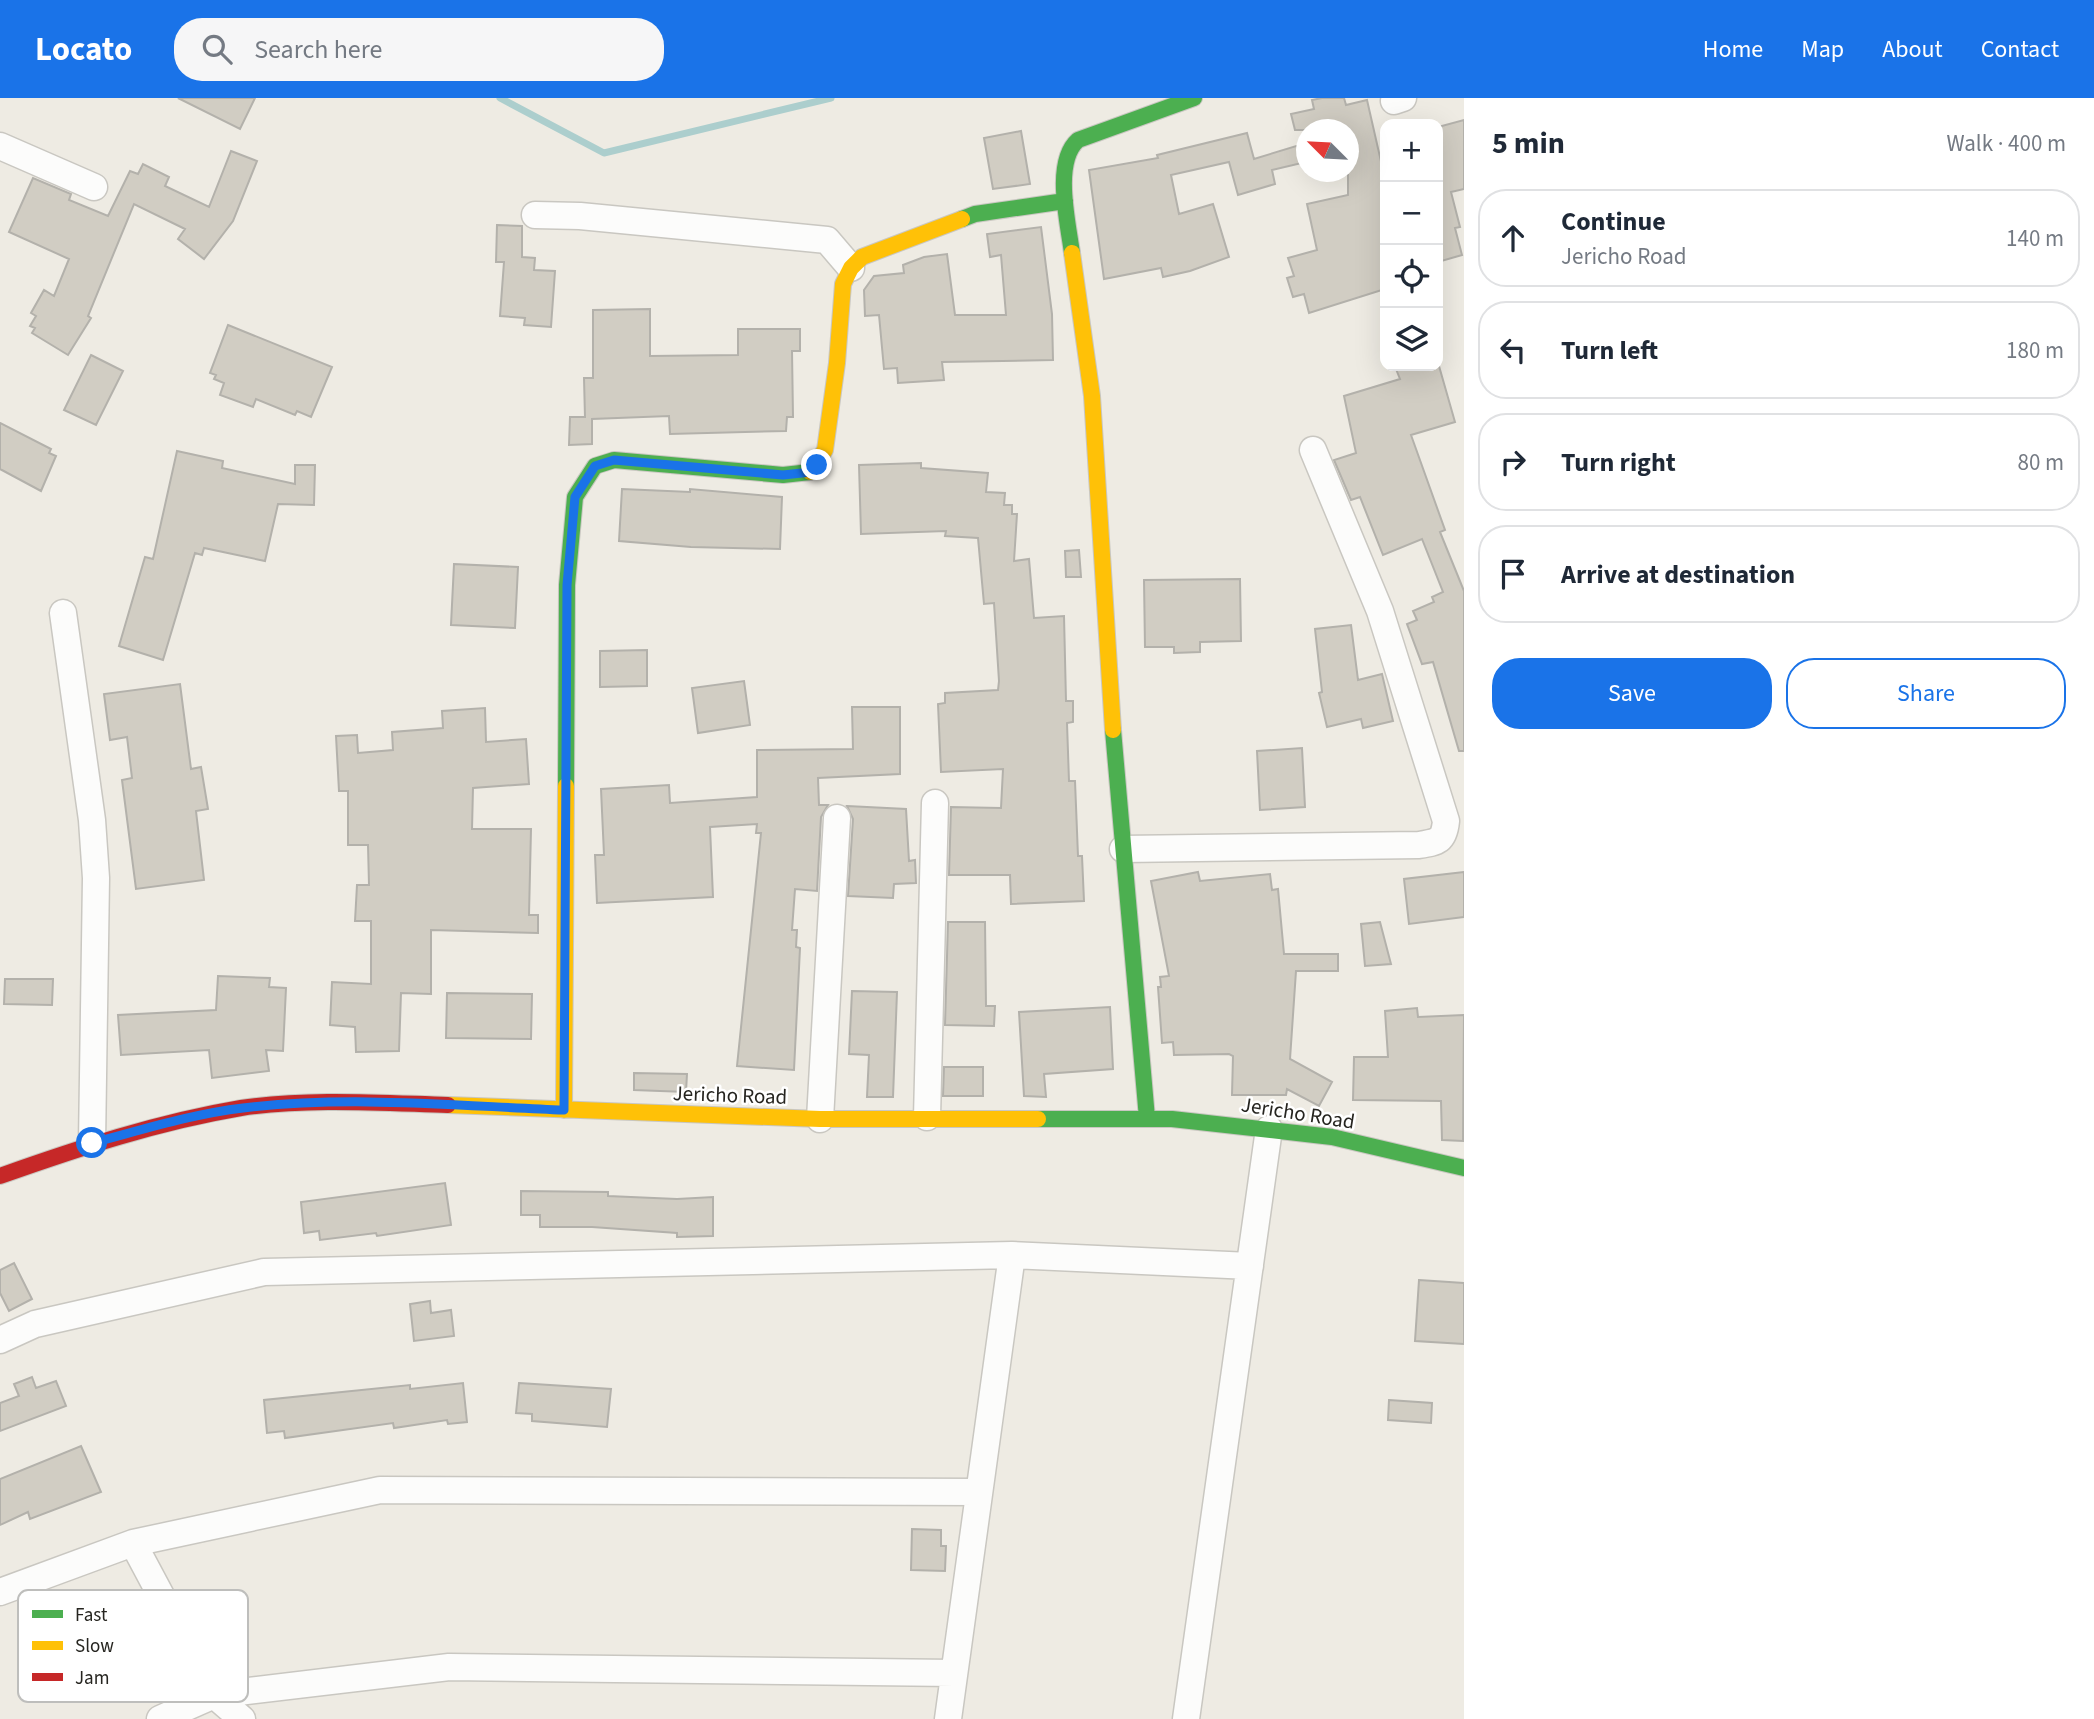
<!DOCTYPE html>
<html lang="en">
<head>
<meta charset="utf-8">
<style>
	body { margin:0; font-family:"Source Sans 3",sans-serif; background:#f6f6f7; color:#1f2937 }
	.controls { position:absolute; right:21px; top:21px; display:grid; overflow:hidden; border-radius:14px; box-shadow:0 7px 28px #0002 }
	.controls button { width:63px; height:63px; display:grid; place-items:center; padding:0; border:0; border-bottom:2px solid #e0e1e3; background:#fff; color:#1f2937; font:35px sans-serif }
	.compass { position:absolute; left:1296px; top:21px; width:63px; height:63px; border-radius:50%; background:#fff; box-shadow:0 7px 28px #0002; rotate:294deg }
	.stop { position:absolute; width:21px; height:21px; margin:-16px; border:5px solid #1a73e8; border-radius:50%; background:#fff }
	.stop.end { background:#1a73e8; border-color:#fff; box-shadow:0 2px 7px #0008 }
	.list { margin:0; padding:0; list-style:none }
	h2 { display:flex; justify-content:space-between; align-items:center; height:91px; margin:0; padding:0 28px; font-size:30px }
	h2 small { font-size:23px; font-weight:400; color:#747a83 }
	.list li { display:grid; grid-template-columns:46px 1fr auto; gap:21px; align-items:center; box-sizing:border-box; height:98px; margin:0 14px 14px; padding:0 14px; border:2px solid #e0e1e3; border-radius:28px }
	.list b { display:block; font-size:26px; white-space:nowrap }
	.list p { margin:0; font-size:23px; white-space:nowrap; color:#747a83 }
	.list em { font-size:23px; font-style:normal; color:#747a83 }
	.actions { display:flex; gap:14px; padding:21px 28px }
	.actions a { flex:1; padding:16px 0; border:2px solid #1a73e8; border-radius:28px; text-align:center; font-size:24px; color:#1a73e8 }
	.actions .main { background:#1a73e8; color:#fff }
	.icon { flex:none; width:38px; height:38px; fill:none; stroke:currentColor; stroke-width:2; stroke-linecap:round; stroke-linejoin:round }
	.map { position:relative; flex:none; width:1464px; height:1621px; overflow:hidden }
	header { display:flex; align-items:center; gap:42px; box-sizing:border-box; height:98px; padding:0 35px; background:#1a73e8; color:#fff }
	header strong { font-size:33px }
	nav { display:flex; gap:38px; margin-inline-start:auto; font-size:24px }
	.search { width:490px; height:63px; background:#f6f6f7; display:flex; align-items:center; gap:18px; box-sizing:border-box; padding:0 24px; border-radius:28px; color:#747a83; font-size:26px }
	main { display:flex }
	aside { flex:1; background:#fff }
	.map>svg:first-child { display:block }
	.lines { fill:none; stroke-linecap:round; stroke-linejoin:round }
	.stream { stroke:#accecd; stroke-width:7 }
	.building { fill:#d1cdc3; stroke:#b3b1ab; stroke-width:2 }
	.street-casing { stroke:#c9c7c1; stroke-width:29 }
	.fast-casing { stroke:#c9c7c1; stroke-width:18 }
	.slow-casing { stroke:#c9c7c1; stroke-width:18 }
	.jam-casing { stroke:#c9c7c1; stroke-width:18 }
	.street { stroke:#fcfcfb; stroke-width:26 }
	.fast { stroke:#4caf50; stroke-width:16 }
	.slow { stroke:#ffc107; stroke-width:16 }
	.jam { stroke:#c62828; stroke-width:16 }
	.route { stroke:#1a73e8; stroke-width:9 }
	.labels { text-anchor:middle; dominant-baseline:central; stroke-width:5; stroke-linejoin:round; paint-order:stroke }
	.street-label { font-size:21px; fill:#262520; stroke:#fff }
	.key { fill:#fff; stroke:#bebebc; stroke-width:2 }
	.key-label { font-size:19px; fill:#262520 }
</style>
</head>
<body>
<header>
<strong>Locato</strong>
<div class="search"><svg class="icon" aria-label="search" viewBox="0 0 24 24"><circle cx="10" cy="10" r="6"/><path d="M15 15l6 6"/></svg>Search here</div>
<nav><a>Home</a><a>Map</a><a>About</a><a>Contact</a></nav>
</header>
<main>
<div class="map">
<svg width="1464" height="1621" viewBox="0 0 1464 1621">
	<rect width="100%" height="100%" fill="#eeebe3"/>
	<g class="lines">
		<!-- stream -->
		<path class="stream" d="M 500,0 L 604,55 L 831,0"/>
	</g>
	<!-- building -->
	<path class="building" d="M 178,0 L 255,0 L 240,31 Z
		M 1322,0 L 1344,0 L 1346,7 L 1367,2 L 1385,81 L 1385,191 L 1309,215 L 1304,196 L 1293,199 L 1287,180 L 1294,178 L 1288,160 L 1317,152 L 1307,106 L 1348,97 L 1348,32 L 1295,32 L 1291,16 L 1314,11 L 1312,2 Z
		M 1464,22 L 1464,91 L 1451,94 L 1460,129 L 1455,130 L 1462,157 L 1438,164 L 1438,29 Z
		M 1021,33 L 1030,86 L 993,91 L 984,40 Z
		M 1247,35 L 1254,61 L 1306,45 L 1306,64 L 1272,72 L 1275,86 L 1238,97 L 1229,64 L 1171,77 L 1179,116 L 1213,106 L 1229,159 L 1190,173 L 1163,179 L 1161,170 L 1104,181 L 1089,72 L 1158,60 L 1157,57 Z
		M 231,53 L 257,63 L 233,123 L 204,161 L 178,141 L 185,131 L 134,106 L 88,218 L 91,220 L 68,257 L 32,235 L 35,230 L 30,228 L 36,218 L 31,215 L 44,192 L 54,198 L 69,161 L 9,134 L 33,80 L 71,96 L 69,102 L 108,118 L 130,73 L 138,76 L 143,66 L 169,79 L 165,88 L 209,109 Z
		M 497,127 L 522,128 L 522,159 L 535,160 L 534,172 L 555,173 L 551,229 L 524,227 L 525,220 L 500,218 L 504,164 L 496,164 Z
		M 1041,129 L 1052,216 L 1053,262 L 942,264 L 944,282 L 898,285 L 897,270 L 884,271 L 879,217 L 865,218 L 864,192 L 874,178 L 904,175 L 903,167 L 924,159 L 947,156 L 955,217 L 1006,217 L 1001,157 L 990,159 L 987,136 Z
		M 650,211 L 650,258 L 738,257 L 738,231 L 800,231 L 800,253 L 792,253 L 793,319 L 787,319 L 786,333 L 670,336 L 669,318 L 592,321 L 592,346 L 569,347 L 570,319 L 585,319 L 584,280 L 593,280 L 593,212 Z
		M 228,227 L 332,269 L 311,319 L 297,313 L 295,317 L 256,301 L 253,309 L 220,297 L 224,285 L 214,281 L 216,277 L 210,275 Z
		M 91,257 L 123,273 L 96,327 L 64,312 Z
		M 1408,268 L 1439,268 L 1455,324 L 1411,337 L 1445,432 L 1440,434 L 1464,493 L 1464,653 L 1459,653 L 1433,564 L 1422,566 L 1407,526 L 1417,522 L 1413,513 L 1434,504 L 1432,499 L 1443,494 L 1422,441 L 1383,457 L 1360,399 L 1351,402 L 1334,362 L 1356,355 L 1344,298 L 1400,281 L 1396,271 Z
		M 0,325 L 51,351 L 49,355 L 56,358 L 41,393 L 0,371 Z
		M 177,353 L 223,363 L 222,370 L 295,386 L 295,367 L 315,367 L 314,407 L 278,406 L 265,463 L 204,450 L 202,457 L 195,455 L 163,562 L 119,548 L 145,459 L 153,461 Z
		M 921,365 L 921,370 L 988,375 L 986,394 L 1005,395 L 1004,407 L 1012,407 L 1012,416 L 1017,416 L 1014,463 L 1029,461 L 1034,520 L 1064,518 L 1066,603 L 1073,603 L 1073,624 L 1067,625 L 1069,683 L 1075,683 L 1078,758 L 1082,758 L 1084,803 L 1011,806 L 1010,777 L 949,777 L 951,709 L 1001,710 L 1003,671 L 941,674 L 938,606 L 945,605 L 945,595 L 998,592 L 999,583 L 994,505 L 984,506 L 978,440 L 945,438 L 946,433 L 861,436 L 859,367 Z
		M 622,391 L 690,394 L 690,391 L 782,399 L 780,451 L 691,449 L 619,443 Z
		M 1079,452 L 1081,479 L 1066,479 L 1065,453 Z
		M 454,466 L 518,469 L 515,530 L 451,527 Z
		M 1240,481 L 1241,543 L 1200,544 L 1200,554 L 1174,555 L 1174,549 L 1145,549 L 1144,482 Z
		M 1351,527 L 1358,582 L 1382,576 L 1393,623 L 1363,630 L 1361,621 L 1327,629 L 1319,595 L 1322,594 L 1315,531 Z
		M 647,552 L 647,588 L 600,589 L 600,553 Z
		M 744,583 L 750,627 L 698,635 L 692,590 Z
		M 180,586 L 191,671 L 201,669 L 208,711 L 196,713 L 204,782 L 136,791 L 122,682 L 132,680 L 127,639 L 110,642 L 104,596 Z
		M 852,609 L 900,609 L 900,676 L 818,680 L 819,707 L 828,707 L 821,719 L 817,793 L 795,791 L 792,832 L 797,832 L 796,849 L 800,850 L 794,972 L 737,968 L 761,735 L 756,735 L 757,726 L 710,729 L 713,799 L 597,805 L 595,757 L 604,757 L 601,691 L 669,687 L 670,705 L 757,699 L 757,652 L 853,651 Z
		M 485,610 L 486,644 L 526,641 L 529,686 L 473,690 L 472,731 L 531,731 L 529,817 L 538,817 L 538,835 L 431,832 L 431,896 L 401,895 L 399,953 L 356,954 L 355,929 L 330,927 L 332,884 L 371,886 L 371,823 L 355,823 L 357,787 L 369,787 L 368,747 L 348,747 L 348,693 L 339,693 L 336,638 L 357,637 L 358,655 L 393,652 L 392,634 L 443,630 L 442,613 Z
		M 1302,650 L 1305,709 L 1260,712 L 1257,653 Z
		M 847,708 L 906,711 L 909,763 L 915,762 L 916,785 L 894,786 L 893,800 L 848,798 L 853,721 Z
		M 1198,774 L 1200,783 L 1270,776 L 1272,792 L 1278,791 L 1284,856 L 1338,856 L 1338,873 L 1296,873 L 1290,961 L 1332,984 L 1319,1008 L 1287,991 L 1286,997 L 1232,997 L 1233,958 L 1229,956 L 1174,957 L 1173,944 L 1162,945 L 1158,889 L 1161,889 L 1160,879 L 1169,878 L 1151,783 Z
		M 1464,774 L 1464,819 L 1409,826 L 1404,781 Z
		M 948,824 L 985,824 L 986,908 L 995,908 L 994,928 L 945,927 Z
		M 1380,824 L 1391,866 L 1365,868 L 1361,826 Z
		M 218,878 L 270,880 L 269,889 L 286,890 L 283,953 L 266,952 L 269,973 L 212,980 L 209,952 L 121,957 L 118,917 L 216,912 Z
		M 5,881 L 53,881 L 52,907 L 4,906 Z
		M 852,893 L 897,894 L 893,999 L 867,999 L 869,957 L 849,956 Z
		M 447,895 L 532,896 L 531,941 L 446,940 Z
		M 1110,909 L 1113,971 L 1044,976 L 1046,999 L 1024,998 L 1019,914 Z
		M 1417,910 L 1418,919 L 1464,917 L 1463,1043 L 1442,1042 L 1441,1003 L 1353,1002 L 1354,959 L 1388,959 L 1385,913 Z
		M 944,969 L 983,969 L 983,998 L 943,998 Z
		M 634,975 L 687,976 L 686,994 L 634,992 Z
		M 445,1085 L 451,1127 L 377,1138 L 376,1135 L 320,1142 L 319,1133 L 304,1135 L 301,1104 Z
		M 521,1093 L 608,1094 L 608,1098 L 677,1101 L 713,1099 L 713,1138 L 677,1139 L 677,1135 L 592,1129 L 540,1129 L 540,1117 L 521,1117 Z
		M 14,1165 L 32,1201 L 9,1213 L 0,1195 L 0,1172 Z
		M 1419,1182 L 1464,1185 L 1464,1246 L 1415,1243 Z
		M 430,1203 L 431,1215 L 451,1212 L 454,1238 L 414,1243 L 410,1206 Z
		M 32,1279 L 36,1290 L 56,1283 L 66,1308 L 0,1333 L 0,1305 L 19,1298 L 14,1286 Z
		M 463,1285 L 467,1324 L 448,1326 L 447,1322 L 394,1330 L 393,1325 L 285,1340 L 284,1333 L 267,1335 L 264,1302 L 410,1287 L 410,1291 Z
		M 519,1285 L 611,1291 L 607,1329 L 532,1323 L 532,1316 L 516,1315 Z
		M 1389,1302 L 1432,1305 L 1431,1325 L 1388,1322 Z
		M 81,1348 L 101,1394 L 30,1421 L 28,1414 L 0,1427 L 0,1381 Z
		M 912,1431 L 941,1432 L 941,1448 L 946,1448 L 945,1473 L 911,1472 Z"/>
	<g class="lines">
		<defs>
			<path id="street" d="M 1394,3 L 1403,0
				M 0,48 L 94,89
				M 535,117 L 580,118 L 827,142 L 851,170
				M 63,515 L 92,722 L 96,780 L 92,1045
				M 1123,751 L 1419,747 C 1438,744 1444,743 1446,723 L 1380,513 L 1313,352
				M 927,1019 L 935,705
				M 820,1021 L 837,720
				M 0,1242 L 35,1226 L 264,1174 L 1012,1157
				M 133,1445 L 214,1597 L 242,1621
				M 0,1494 L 133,1445 L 380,1392 L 979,1394
				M 160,1621 L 214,1597 L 449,1569 L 954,1575
				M 948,1621 L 1012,1157 L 1250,1168
				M 1186,1621 L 1269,1031"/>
			<path id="fast" d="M 962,121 L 975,116 L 1065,103
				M 1072,155 C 1068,124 1053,64 1078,42 L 1194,0
				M 1113,632 L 1147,1020
				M 566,688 L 567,487 L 575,399 L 595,368 L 614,362 L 783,377 L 810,374
				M 1038,1021 L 1172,1021 L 1332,1039 L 1464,1070"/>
			<path id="slow" d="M 1072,155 L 1092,298 L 1113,632
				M 810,374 L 825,352 L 837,265 L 843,186 L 851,170 L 862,159 L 962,121
				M 448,1007 L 820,1021 L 1038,1021
				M 564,1012 L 566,688"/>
			<path id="jam" d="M 0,1078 C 79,1050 158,1024 241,1010 C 309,1000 380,1005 448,1007"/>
		</defs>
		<!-- street casing -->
		<use href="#street" class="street-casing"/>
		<!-- fast casing -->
		<use href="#fast" class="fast-casing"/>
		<!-- slow casing -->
		<use href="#slow" class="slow-casing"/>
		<!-- jam casing -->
		<use href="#jam" class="jam-casing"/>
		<!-- street -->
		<use href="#street" class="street"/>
		<!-- fast -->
		<use href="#fast" class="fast"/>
		<!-- slow -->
		<use href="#slow" class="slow"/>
		<!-- jam -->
		<use href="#jam" class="jam"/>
	</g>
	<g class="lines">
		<!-- route -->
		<path class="route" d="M 92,1045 C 142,1032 192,1016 243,1010 C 349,997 458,1008 564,1012 L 567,487 L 575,399 L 595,368 L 614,362 L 783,377 L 811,374 L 817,367"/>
	</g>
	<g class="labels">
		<!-- street labels -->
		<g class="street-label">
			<text transform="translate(730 997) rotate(2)">Jericho Road</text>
			<text transform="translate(1298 1015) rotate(9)">Jericho Road</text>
		</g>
	</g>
	<!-- legend -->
	<rect x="18" y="1492" width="230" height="112" rx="10" class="key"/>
	<rect x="32" y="1512" width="31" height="8" fill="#4caf50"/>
	<rect x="32" y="1543" width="31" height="9" fill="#ffc107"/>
	<rect x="32" y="1575" width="31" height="8" fill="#c62828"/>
	<g class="key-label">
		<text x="75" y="1523">Fast</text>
		<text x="75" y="1554">Slow</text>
		<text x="75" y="1586">Jam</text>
	</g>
</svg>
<div class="controls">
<button>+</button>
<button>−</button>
<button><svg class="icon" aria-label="locate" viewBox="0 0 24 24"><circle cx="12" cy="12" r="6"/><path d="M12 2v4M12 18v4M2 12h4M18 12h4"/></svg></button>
<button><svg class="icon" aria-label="layers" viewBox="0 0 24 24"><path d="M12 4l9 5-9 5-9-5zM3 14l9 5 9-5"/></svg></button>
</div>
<svg class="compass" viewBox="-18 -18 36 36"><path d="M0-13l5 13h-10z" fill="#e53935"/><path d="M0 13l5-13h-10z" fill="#747a83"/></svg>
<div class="stop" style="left:92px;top:1045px"></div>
<div class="stop end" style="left:817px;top:367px"></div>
</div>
<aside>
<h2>5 min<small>Walk · 400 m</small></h2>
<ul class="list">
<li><svg class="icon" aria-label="ahead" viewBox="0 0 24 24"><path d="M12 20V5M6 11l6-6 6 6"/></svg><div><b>Continue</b><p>Jericho Road</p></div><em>140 m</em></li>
<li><svg class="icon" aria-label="left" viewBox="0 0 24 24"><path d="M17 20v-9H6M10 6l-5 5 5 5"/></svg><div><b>Turn left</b></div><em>180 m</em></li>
<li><svg class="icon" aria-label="right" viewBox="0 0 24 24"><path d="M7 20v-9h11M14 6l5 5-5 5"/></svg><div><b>Turn right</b></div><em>80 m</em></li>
<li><svg class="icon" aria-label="arrive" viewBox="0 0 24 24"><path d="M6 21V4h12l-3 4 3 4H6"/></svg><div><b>Arrive at destination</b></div></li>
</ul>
<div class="actions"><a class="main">Save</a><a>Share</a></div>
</aside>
</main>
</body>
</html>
